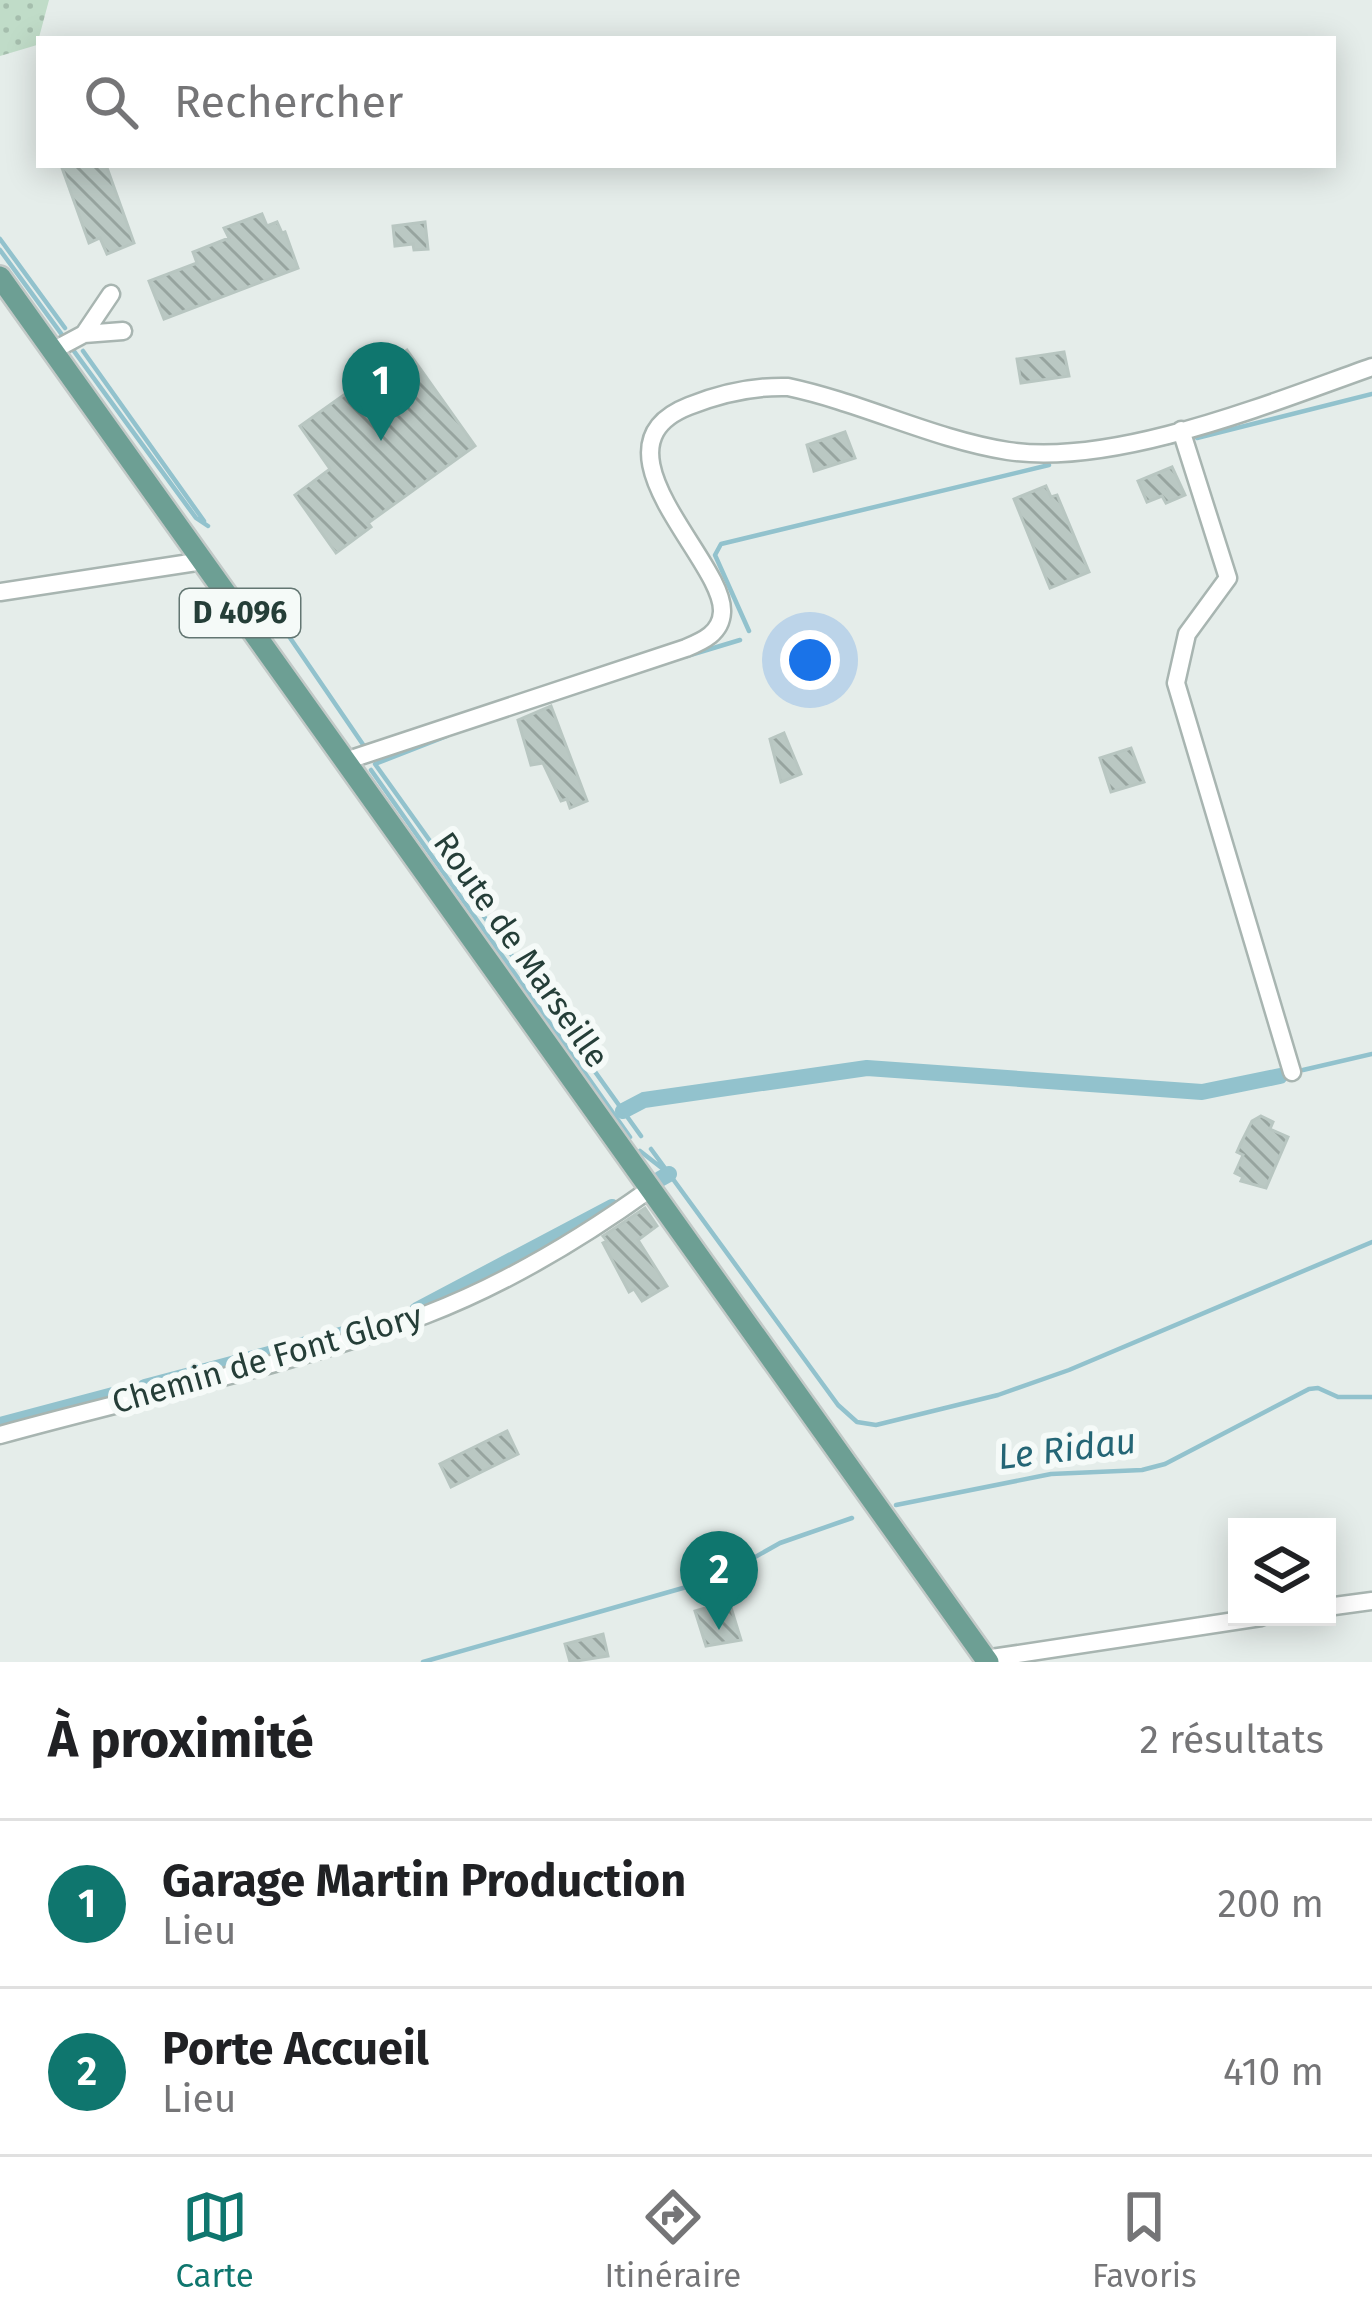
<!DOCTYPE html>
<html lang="fr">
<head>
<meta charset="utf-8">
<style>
	body { margin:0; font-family:"Fira Sans",sans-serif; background:#f2f2f2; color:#202124 }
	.controls { position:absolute; right:36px; bottom:36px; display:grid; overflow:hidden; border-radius:0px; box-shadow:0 6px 30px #0003 }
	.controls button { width:108px; height:108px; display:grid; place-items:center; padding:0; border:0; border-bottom:3px solid #e0e0e0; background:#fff; color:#202124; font:60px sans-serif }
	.you { position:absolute; left:810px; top:660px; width:42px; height:42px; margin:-30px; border:9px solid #fff; border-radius:50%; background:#1a73e8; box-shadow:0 0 0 18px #1a73e833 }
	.badge { display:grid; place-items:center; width:78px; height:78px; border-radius:50%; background:#0f766e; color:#fff; font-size:39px; font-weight:700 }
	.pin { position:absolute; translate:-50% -99px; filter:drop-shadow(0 3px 6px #0008) }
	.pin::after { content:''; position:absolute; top:63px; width:42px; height:36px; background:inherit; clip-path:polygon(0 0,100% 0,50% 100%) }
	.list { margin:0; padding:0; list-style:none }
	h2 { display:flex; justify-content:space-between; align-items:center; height:156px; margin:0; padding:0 48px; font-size:51px }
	h2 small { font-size:39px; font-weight:400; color:#757577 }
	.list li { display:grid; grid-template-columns:78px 1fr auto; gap:36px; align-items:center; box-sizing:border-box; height:168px; padding:0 48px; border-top:3px solid #e0e0e0 }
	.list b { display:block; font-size:45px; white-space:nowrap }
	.list p { margin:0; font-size:39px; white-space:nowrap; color:#757577 }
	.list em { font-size:39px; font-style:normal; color:#757577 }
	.icon { flex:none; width:66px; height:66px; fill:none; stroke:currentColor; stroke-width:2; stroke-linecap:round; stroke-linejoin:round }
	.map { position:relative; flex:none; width:1372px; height:1662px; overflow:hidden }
	.search { position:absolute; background:#fff; box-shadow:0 6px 30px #0003; left:36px; right:36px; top:36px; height:132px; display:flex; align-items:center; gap:30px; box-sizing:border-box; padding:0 42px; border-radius:0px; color:#757577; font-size:45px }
	.sheet { height:492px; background:#fff }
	nav { display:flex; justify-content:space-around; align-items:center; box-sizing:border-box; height:168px; border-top:3px solid #e0e0e0; background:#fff; font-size:33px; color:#757577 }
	nav a { display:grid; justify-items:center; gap:6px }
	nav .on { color:#0f766e }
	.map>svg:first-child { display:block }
	.grass { fill:url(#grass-dots) }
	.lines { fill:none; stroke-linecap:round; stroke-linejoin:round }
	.stream { stroke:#92c2cd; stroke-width:4.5 }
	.canal { stroke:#92c2cd; stroke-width:16 }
	.building { fill:url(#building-back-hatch); stroke:#b8c6c1; stroke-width:3 }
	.minor-casing { stroke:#a8b5b1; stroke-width:21 }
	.major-casing { stroke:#c2c9c7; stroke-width:26 }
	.minor { stroke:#fff; stroke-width:16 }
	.major { stroke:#6d9f94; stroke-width:21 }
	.labels { text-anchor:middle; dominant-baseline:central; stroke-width:12; stroke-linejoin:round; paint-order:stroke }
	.shield { fill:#f5faf8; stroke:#637672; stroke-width:3 }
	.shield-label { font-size:30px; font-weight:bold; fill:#253e38 }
	.street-label { font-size:33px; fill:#253e38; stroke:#f5faf8 }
	.water-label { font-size:36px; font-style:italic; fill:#246575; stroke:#f5faf8 }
</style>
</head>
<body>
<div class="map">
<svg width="1372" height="1662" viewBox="0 0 1372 1662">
	<defs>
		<pattern id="grass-dots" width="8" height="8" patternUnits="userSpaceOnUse" patternTransform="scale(3)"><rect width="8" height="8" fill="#c0dcc8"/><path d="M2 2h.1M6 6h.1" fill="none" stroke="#a5bead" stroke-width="1.8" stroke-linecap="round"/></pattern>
		<pattern id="building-back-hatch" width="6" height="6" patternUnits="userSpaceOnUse" patternTransform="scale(3)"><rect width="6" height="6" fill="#bac8c3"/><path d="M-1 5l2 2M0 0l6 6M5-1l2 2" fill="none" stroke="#97a49f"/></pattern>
	</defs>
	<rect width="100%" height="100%" fill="#e5edea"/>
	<!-- grass -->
	<path class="grass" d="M 0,0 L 49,0 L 37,45 L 0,56 Z"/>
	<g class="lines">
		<!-- stream -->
		<path class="stream" d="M 0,239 L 65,328
			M 0,250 L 196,518 L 208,526
			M 83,351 L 204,521
			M 1197,438 L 1372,394
			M 1159,445 L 1173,442
			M 284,629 L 364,746
			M 749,631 L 715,555 L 721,544 L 1049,465
			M 687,656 L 740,640
			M 447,736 L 375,764 L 641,1136
			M 371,770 L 630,1137
			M 1303,1070 L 1372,1054
			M 651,1149 L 838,1405 L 857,1422 L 876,1425 L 998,1395 L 1069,1370 L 1372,1242
			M 640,1151 L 663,1169
			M 896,1505 L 1051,1474 L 1142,1470 L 1165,1464 L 1309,1389 L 1318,1388 L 1338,1397 L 1372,1397
			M 423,1662 L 718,1578 L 780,1543 L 852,1518"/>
		<!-- canal -->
		<path class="canal" d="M 623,1111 L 644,1100 L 867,1068 L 1202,1092 L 1280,1076
			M 660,1179 L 669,1174
			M 417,1310 L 612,1207
			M 145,1387 L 359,1330
			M 0,1425 L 132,1390"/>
	</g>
	<!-- building -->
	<path class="building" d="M 61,165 L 106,165 L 134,243 L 107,254 L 100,238 L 89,243 Z
		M 262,214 L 267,226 L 277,222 L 282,233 L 285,232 L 298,268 L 164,319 L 149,281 L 197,263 L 193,252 L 229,238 L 224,228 Z
		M 425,222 L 428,249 L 414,250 L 413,244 L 395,246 L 393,226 Z
		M 407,350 L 475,446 L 368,523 L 371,527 L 336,553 L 295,495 L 330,469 L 300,426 Z
		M 1064,352 L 1069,376 L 1021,383 L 1017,359 Z
		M 845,432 L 855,458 L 814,471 L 807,445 Z
		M 1172,467 L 1185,495 L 1166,503 L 1162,496 L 1147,502 L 1138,481 Z
		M 1046,486 L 1051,497 L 1057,495 L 1089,572 L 1050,588 L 1014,499 Z
		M 551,706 L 587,801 L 570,808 L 567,799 L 561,801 L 543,763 L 531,765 L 518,720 Z
		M 784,733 L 801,774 L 781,782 L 770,739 Z
		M 1131,748 L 1144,782 L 1111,792 L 1100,758 Z
		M 1261,1116 L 1273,1122 L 1270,1129 L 1288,1137 L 1266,1188 L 1241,1181 L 1243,1177 L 1235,1173 L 1243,1155 L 1237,1152 L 1241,1143 L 1252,1121 Z
		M 645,1208 L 657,1226 L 638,1240 L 667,1286 L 642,1301 L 634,1289 L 629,1292 L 603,1243 L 607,1241 L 603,1236 Z
		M 507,1431 L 518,1454 L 451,1487 L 440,1464 Z
		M 729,1601 L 741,1640 L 706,1646 L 695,1611 Z
		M 603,1634 L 608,1656 L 570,1662 L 565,1644 Z"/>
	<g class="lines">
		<defs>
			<path id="minor" d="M 84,334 L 123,331
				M 54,350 L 84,334 L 111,294
				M 1181,430 L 1228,578 L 1187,634 L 1176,683 L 1292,1072
				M 0,592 L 203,561
				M 345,761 L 686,648 C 703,641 721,633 722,612 C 725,561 584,447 689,406 C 719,394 755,386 788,387 C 863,403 933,439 1008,451 C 1115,467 1270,403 1372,367
				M 0,1435 C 141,1396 288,1366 425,1315 C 503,1285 582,1238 650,1189
				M 1327,1607 L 1372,1601
				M 985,1659 L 1261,1617"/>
			<path id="major" d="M 0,277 L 988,1662"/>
		</defs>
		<!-- minor casing -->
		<use href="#minor" class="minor-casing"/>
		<!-- major casing -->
		<use href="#major" class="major-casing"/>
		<!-- minor -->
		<use href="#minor" class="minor"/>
		<!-- major -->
		<use href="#major" class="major"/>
	</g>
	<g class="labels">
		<!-- shield labels -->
		<rect class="shield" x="180" y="589" width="120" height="48" rx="9"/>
		<g class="shield-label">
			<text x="240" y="613">D 4096</text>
		</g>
		<!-- street labels -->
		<g class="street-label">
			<text transform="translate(521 950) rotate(55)">Route de Marseille</text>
			<text transform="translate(267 1359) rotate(-16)">Chemin de Font Glory</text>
		</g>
		<!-- water labels -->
		<g class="water-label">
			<text transform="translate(1067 1449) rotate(-7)">Le Ridau</text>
		</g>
	</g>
</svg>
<div class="controls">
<button><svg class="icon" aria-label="layers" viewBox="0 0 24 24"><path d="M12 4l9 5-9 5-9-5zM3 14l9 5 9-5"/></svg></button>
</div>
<div class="you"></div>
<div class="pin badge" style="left:381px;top:441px">1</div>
<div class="pin badge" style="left:719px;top:1630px">2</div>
<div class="search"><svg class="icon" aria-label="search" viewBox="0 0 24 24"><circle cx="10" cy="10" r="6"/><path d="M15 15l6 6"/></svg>Rechercher</div>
</div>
<section class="sheet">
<h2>À proximité<small>2 résultats</small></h2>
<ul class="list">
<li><span class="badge">1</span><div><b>Garage Martin Production</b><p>Lieu</p></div><em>200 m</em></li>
<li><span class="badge">2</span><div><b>Porte Accueil</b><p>Lieu</p></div><em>410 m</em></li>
</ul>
</section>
<nav>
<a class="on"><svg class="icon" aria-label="map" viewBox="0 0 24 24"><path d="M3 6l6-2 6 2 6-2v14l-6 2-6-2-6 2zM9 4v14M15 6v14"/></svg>Carte</a>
<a><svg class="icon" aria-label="directions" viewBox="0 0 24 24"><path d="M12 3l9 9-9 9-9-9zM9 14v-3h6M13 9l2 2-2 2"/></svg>Itinéraire</a>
<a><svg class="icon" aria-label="saved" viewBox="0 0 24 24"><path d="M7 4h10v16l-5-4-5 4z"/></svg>Favoris</a>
</nav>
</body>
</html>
